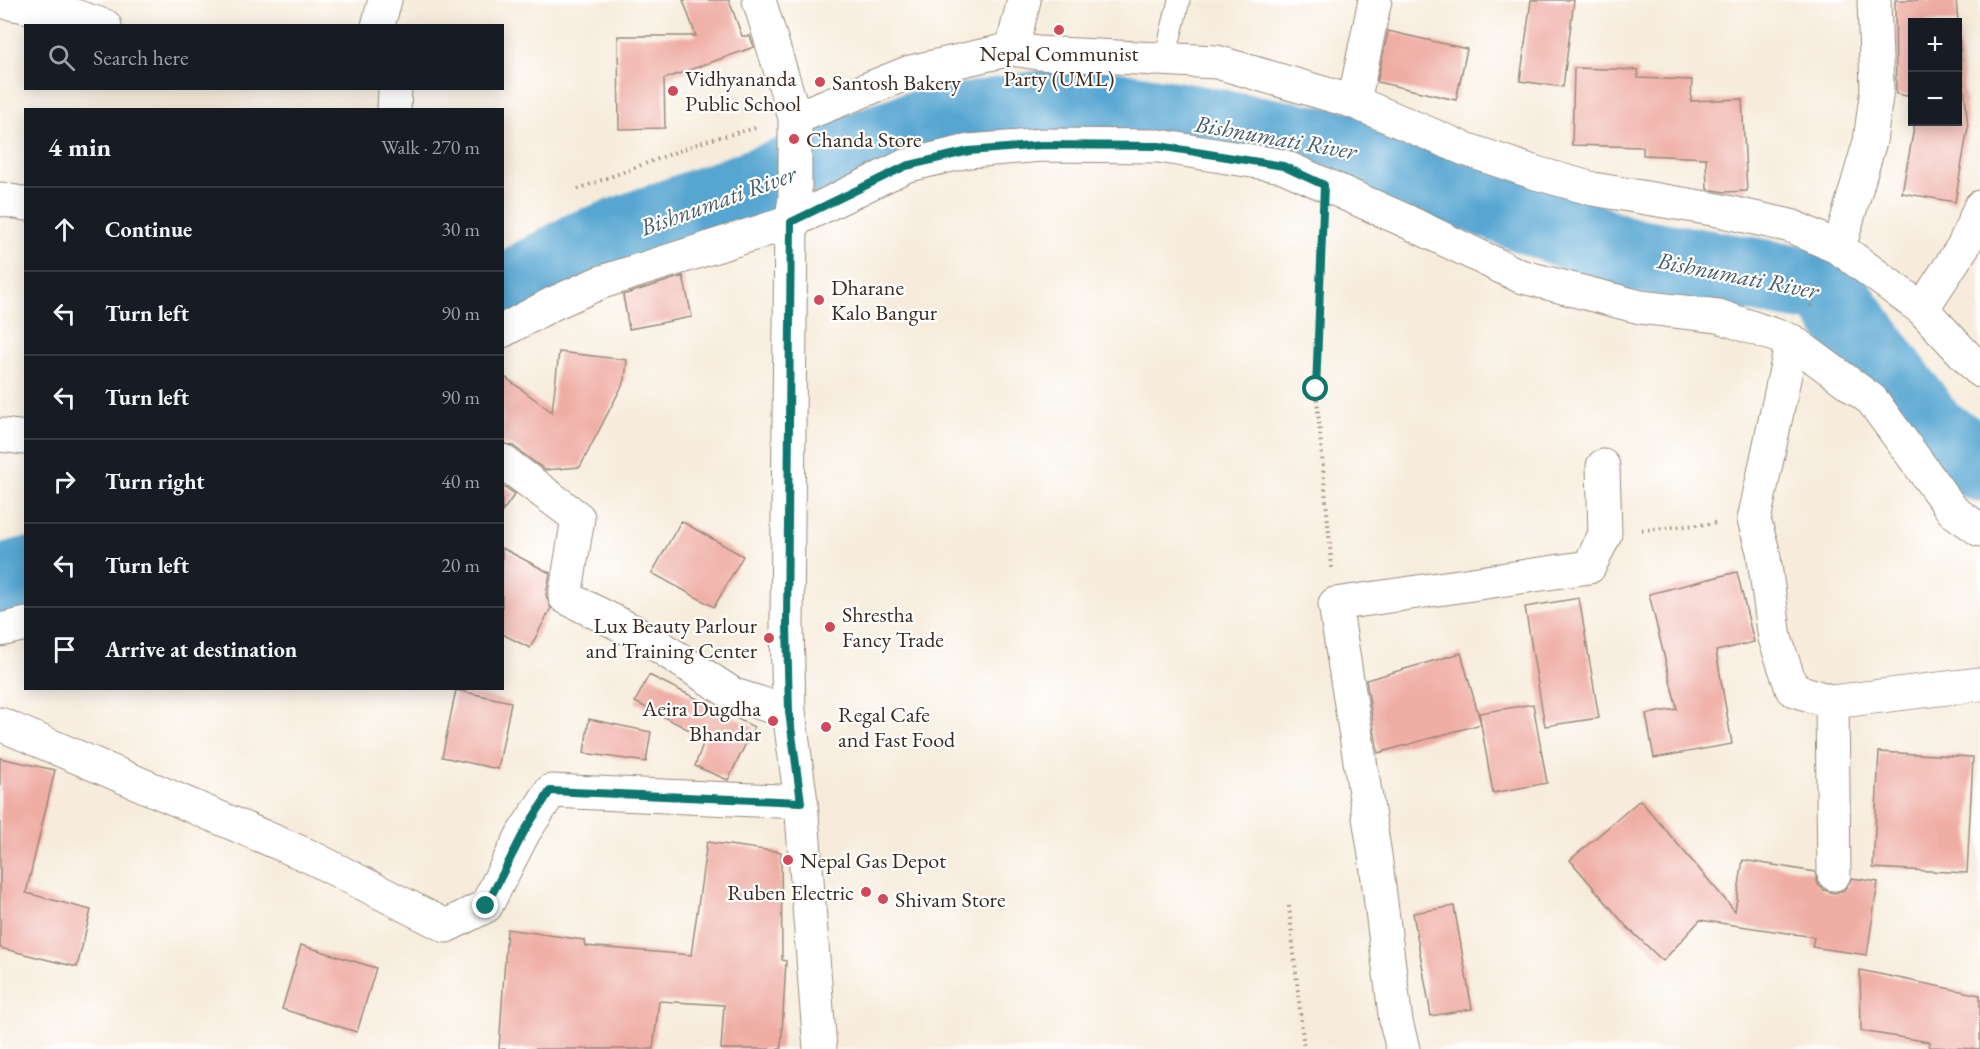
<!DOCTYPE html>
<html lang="en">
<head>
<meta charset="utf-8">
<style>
	body { margin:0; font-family:"EB Garamond",serif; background:#242831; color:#f1f3f6 }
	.controls { position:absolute; right:18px; top:18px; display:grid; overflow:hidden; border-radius:0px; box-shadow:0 3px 15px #0003 }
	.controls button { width:54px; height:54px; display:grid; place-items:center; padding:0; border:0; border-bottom:2px solid #363941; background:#171b24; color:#f1f3f6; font:30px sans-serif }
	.stop { position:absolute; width:18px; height:18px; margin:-14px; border:4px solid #0f766e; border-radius:50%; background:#fff }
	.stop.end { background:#0f766e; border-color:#fff; box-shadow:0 2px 6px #0008 }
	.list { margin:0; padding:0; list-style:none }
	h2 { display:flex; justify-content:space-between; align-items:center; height:78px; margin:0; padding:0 24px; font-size:26px }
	h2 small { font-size:20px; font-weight:400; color:#9ea1a6 }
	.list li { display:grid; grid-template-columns:39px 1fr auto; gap:18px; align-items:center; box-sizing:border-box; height:84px; padding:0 24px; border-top:2px solid #363941 }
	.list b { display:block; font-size:22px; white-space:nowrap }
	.list em { font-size:20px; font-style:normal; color:#9ea1a6 }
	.icon { flex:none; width:33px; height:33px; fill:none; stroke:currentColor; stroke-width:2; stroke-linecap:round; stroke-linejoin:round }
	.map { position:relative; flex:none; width:1980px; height:1049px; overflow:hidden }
	.search { position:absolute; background:#171b24; box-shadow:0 3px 15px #0003; left:24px; top:24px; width:480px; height:66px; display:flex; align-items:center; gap:15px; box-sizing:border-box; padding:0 21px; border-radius:0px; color:#9ea1a6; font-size:22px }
	.panel { position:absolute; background:#171b24; box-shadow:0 3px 15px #0003; left:24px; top:108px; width:480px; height:582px; border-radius:0px }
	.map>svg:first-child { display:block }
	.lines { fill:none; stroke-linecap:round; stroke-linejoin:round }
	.river { stroke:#57a6d1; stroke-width:75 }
	.building { fill:#efada4 }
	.service-casing { stroke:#998b7c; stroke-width:23 }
	.minor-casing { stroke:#998b7c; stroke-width:35 }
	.tertiary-casing { stroke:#998b7c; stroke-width:35 }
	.path { stroke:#998b7c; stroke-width:4; stroke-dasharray:1.5 4.5; stroke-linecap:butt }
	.service { stroke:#fff; stroke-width:21 }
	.minor { stroke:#fff; stroke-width:33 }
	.tertiary { stroke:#fff; stroke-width:33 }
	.route { stroke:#0f766e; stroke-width:8 }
	.poi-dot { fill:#d1495b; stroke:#fff; stroke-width:2 }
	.labels { text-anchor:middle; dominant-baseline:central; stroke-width:4.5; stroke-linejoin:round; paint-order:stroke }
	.poi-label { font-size:22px; fill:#3b2a1e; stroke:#fff; text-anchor:start }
	.water-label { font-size:24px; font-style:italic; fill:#465c66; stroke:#fff }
</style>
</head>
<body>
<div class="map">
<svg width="1980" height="1049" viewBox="0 0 1980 1049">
	<rect width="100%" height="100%" fill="#fff"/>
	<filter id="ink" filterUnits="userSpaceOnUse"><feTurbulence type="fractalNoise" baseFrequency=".0167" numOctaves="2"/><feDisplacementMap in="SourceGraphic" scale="12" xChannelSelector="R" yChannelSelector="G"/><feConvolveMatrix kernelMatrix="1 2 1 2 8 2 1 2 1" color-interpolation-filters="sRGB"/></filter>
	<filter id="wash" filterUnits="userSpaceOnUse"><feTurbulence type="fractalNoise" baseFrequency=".008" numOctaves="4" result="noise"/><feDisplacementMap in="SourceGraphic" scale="24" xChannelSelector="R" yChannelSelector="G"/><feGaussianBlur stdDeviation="1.35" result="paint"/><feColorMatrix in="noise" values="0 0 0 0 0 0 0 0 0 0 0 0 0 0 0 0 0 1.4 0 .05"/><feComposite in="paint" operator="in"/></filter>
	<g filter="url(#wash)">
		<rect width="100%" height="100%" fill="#f7ecdb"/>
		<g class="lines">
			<!-- river -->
			<path class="river" d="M 502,293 L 583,248 L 913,129 L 1077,102 L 1361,151 L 1622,253 L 1826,287 L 1930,431 L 1980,464
				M 0,582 L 26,575"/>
		</g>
		<g id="blocks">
			<!-- building -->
			<path class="building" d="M 683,0 L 729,0 L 742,36 L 750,36 L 754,47 L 664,79 L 665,128 L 619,129 L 618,36 L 696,36 Z
				M 1531,0 L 1574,0 L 1563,87 L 1520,81 Z
				M 1895,0 L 1956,0 L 1968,128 L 1955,202 L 1902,193 L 1915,122 L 1958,122 L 1958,22 L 1912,22 L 1912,97 L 1896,94 Z
				M 1388,31 L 1467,49 L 1456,100 L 1377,82 Z
				M 1574,68 L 1638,70 L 1638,78 L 1692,80 L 1691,101 L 1742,99 L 1747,191 L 1725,192 L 1707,189 L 1706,158 L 1643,155 L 1643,147 L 1572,145 Z
				M 683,276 L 692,317 L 629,329 L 623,295 Z
				M 559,352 L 627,360 L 625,380 L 580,467 L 545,470 L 513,446 L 502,443 L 502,375 L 552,412 Z
				M 502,485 L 515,494 L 502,512 Z
				M 681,521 L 743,556 L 714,607 L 652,573 Z
				M 502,548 L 550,573 L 546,595 L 551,608 L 530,648 L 502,634 Z
				M 1737,572 L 1754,642 L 1716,651 L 1732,744 L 1654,758 L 1646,714 L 1677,709 L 1649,594 Z
				M 1579,598 L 1599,718 L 1545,726 L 1525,607 Z
				M 1461,653 L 1481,724 L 1378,753 L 1366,680 Z
				M 649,675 L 754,727 L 728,780 L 695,766 L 705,738 L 635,702 Z
				M 456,690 L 511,702 L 498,769 L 442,757 Z
				M 1533,704 L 1547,783 L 1493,793 L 1479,713 Z
				M 589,719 L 651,732 L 646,762 L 584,753 Z
				M 1879,752 L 1973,757 L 1967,873 L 1873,868 Z
				M 0,758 L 55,770 L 26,893 L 91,910 L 77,967 L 0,948 Z
				M 1640,800 L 1735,911 L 1743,860 L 1815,872 L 1818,884 L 1824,890 L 1834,893 L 1844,890 L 1852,878 L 1878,882 L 1867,955 L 1812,947 L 1814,937 L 1700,920 L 1663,961 L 1626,926 L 1570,860 Z
				M 707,842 L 781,852 L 782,960 L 786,961 L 781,1049 L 721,1049 L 724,1005 L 659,1001 L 653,1049 L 499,1049 L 507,929 L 584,940 L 585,946 L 691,955 Z
				M 1454,906 L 1472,1009 L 1431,1016 L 1413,913 Z
				M 301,945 L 376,968 L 357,1032 L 282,1009 Z
				M 1860,970 L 1980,995 L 1980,1049 L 1929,1047 L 1930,1042 L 1861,1031 Z"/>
		</g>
	</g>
	<g filter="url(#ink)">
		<use href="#blocks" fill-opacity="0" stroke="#998b7c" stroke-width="1.5"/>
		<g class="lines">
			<defs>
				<path id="service" d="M 1165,59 L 1179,0"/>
				<path id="minor" d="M 759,0 L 795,118 L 795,199
					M 0,1 L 75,16 L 105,26
					M 378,26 L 385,0
					M 1012,49 L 1038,53 L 1217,62 L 1354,102 L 1465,149 L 1536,173 L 1593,189 L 1718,210 L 1791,226 L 1839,248 L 1922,309 L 1980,371
					M 1354,102 L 1375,0
					M 394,110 L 395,88
					M 795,118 L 910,72 L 1012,49 L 1024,0
					M 0,199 L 26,204
					M 1839,248 L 1870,141 L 1877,89 L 1874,0
					M 1922,309 L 1964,245 L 1980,207
					M 502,331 L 552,304 L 599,283 L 791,222 L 905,166 L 969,151 L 1043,145 L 1159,146 L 1283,166 L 1404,220 L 1520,276 L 1640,307 L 1718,316 L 1792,341 L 1872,400 L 1953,511 L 1980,530
					M 1792,341 L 1754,520 L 1763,551 L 1775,638 L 1792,689 L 1832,702 L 1834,874
					M 0,435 L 26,438
					M 502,461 L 578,518 L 565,597 L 645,637 L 734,695 L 789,712
					M 0,630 L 26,624
					M 1832,702 L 1980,684
					M 0,724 L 311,857 L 446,926 L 486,906 L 524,832 L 551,791 L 801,802
					M 1403,1049 L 1396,1022 L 1375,855 L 1335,604 L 1589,567 L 1605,534 L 1603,466"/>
				<path id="tertiary" d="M 795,199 L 791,222 L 787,624 L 789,712 L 801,802 L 820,1049"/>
			</defs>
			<!-- service casing -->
			<use href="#service" class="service-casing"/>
			<!-- minor casing -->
			<use href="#minor" class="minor-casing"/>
			<!-- tertiary casing -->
			<use href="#tertiary" class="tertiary-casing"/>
			<!-- path -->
			<path class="path" d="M 578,189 L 705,141 L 756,128
				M 1323,225 L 1316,389 L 1332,568
				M 1810,306 L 1821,284
				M 1642,530 L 1718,523
				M 1289,906 L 1304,1049"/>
			<!-- service -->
			<use href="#service" class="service"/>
			<!-- minor -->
			<use href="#minor" class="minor"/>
			<!-- tertiary -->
			<use href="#tertiary" class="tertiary"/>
		</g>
	</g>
	<g class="lines" filter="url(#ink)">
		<!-- route -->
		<path class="route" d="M 486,906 L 524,832 L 550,791 L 801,802 L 789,712 L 787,624 L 791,222 L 906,166 L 969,151 L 1043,145 L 1159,146 L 1283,166 L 1324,185 L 1316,389"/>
	</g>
	<!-- markers -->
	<g class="poi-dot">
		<circle cx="1059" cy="30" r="6"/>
		<circle cx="820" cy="82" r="6"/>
		<circle cx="673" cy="91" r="6"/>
		<circle cx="794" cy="139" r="6"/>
		<circle cx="819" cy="300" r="6"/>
		<circle cx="830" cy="627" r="6"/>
		<circle cx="769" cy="638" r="6"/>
		<circle cx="773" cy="721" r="6"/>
		<circle cx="826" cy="727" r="6"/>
		<circle cx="788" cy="860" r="6"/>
		<circle cx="866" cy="892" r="6"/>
		<circle cx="883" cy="899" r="6"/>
	</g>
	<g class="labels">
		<!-- poi labels -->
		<g class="poi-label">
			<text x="1059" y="53" text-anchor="middle">Nepal Communist<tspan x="1059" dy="25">Party (UML)</tspan></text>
			<text x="685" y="78">Vidhyananda<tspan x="685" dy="25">Public School</tspan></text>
			<text x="832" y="82">Santosh Bakery</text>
			<text x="806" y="139">Chanda Store</text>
			<text x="831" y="287">Dharane<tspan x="831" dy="25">Kalo Bangur</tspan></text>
			<text x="842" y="614">Shrestha<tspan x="842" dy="25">Fancy Trade</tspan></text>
			<text x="757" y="625" text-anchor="end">Lux Beauty Parlour<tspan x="757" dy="25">and Training Center</tspan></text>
			<text x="761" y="708" text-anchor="end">Aeira Dugdha<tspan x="761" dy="25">Bhandar</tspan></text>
			<text x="838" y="714">Regal Cafe<tspan x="838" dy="25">and Fast Food</tspan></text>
			<text x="800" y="860">Nepal Gas Depot</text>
			<text x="854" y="892" text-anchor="end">Ruben Electric</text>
			<text x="895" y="899">Shivam Store</text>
		</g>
		<!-- water labels -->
		<g class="water-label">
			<text transform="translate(1276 137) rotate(10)">Bishnumati River</text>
			<text transform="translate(718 200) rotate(-20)">Bishnumati River</text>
			<text transform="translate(1738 275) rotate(11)">Bishnumati River</text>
		</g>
	</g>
</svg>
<div class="controls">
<button>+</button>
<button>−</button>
</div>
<div class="stop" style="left:1316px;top:389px"></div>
<div class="stop end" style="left:486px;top:906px"></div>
<div class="search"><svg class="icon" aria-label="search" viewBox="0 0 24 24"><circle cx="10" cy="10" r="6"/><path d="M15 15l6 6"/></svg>Search here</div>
<section class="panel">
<h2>4 min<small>Walk · 270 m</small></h2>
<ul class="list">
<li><svg class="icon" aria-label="ahead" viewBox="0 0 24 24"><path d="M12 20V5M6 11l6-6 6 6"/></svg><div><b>Continue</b></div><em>30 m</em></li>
<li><svg class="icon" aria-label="left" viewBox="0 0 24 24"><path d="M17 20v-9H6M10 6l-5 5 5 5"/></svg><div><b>Turn left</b></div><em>90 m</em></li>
<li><svg class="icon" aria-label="left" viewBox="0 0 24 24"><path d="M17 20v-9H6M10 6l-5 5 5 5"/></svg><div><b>Turn left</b></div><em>90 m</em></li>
<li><svg class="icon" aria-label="right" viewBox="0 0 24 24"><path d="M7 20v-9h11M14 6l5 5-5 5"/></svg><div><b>Turn right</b></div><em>40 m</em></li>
<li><svg class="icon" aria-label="left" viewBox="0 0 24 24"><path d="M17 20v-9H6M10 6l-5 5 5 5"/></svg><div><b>Turn left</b></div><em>20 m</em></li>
<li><svg class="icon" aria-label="arrive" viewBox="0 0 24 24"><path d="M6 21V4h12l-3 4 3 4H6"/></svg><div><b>Arrive at destination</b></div></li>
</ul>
</section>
</div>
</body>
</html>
